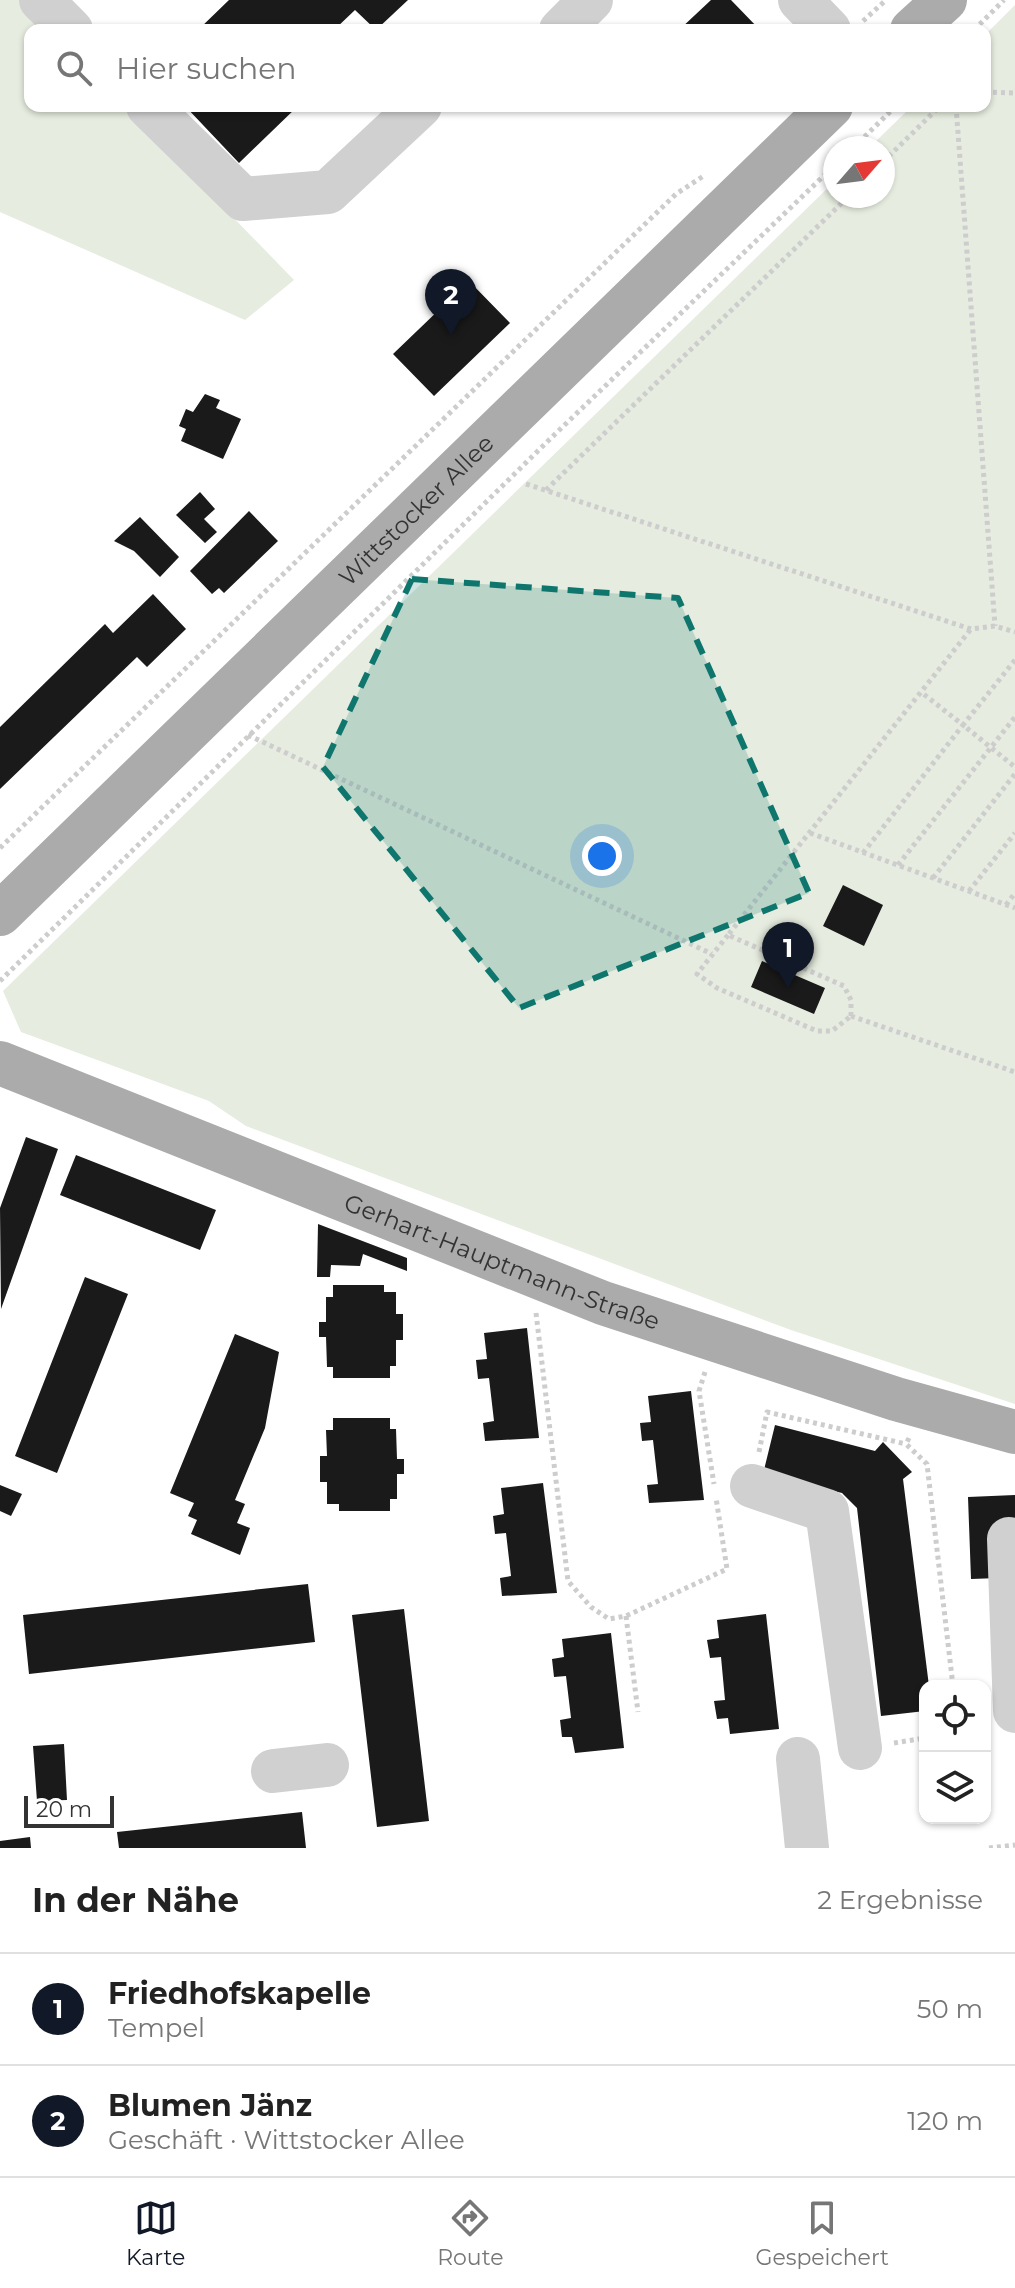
<!DOCTYPE html>
<html lang="de">
<head>
<meta charset="utf-8">
<style>
	body { margin:0; font-family:Montserrat,sans-serif; background:#f6f6f6; color:#222 }
	.controls { position:absolute; right:24px; bottom:24px; display:grid; overflow:hidden; border-radius:16px; box-shadow:0 2px 6px #0004 }
	.controls button { width:72px; height:72px; display:grid; place-items:center; padding:0; border:0; border-bottom:2px solid #e0e0e0; background:#fff; color:#222; font:40px sans-serif }
	.compass { position:absolute; left:823px; top:136px; width:72px; height:72px; border-radius:50%; background:#fff; box-shadow:0 2px 6px #0004; rotate:62deg }
	.scale { position:absolute; left:24px; bottom:20px; width:90px; box-sizing:border-box; padding-left:8px; border:4px solid #333; border-top:0; font-size:22px; line-height:28px; white-space:nowrap; color:#333; -webkit-text-stroke:6px #fff; paint-order:stroke }
	.you { position:absolute; left:602px; top:856px; width:28px; height:28px; margin:-20px; border:6px solid #fff; border-radius:50%; background:#1a73e8; box-shadow:0 0 0 12px #1a73e833 }
	.badge { display:grid; place-items:center; width:52px; height:52px; border-radius:50%; background:#111827; color:#fff; font-size:26px; font-weight:700 }
	.pin { position:absolute; translate:-50% -66px; filter:drop-shadow(0 2px 4px #0008) }
	.pin::after { content:''; position:absolute; top:42px; width:28px; height:24px; background:inherit; clip-path:polygon(0 0,100% 0,50% 100%) }
	.list { margin:0; padding:0; list-style:none }
	h2 { display:flex; justify-content:space-between; align-items:center; height:104px; margin:0; padding:0 32px; font-size:34px }
	h2 small { font-size:26px; font-weight:400; color:#767676 }
	.list li { display:grid; grid-template-columns:52px 1fr auto; gap:24px; align-items:center; box-sizing:border-box; height:112px; padding:0 32px; border-top:2px solid #e0e0e0 }
	.list b { display:block; font-size:30px; white-space:nowrap }
	.list p { margin:0; font-size:26px; white-space:nowrap; color:#767676 }
	.list em { font-size:26px; font-style:normal; color:#767676 }
	.icon { flex:none; width:44px; height:44px; fill:none; stroke:currentColor; stroke-width:2; stroke-linecap:round; stroke-linejoin:round }
	.map { position:relative; flex:none; width:1015px; height:1848px; overflow:hidden }
	.search { position:absolute; background:#fff; box-shadow:0 2px 6px #0004; left:24px; right:24px; top:24px; height:88px; display:flex; align-items:center; gap:20px; box-sizing:border-box; padding:0 28px; border-radius:16px; color:#767676; font-size:30px }
	.sheet { height:328px; background:#fff }
	nav { display:flex; justify-content:space-around; align-items:center; box-sizing:border-box; height:112px; border-top:2px solid #e0e0e0; background:#fff; font-size:22px; color:#767676 }
	nav a { display:grid; justify-items:center; gap:4px }
	nav .on { color:#111827 }
	.map>svg:first-child { display:block }
	.green { fill:#e6ecdf }
	.building { fill:#1a1a1a }
	.lines { fill:none; stroke-linecap:round; stroke-linejoin:round }
	.path { stroke:#cdcdcd; stroke-width:5; stroke-dasharray:4 4; stroke-linecap:butt }
	.minor { stroke:#d0d0d0; stroke-width:44 }
	.major { stroke:#ababab; stroke-width:44 }
	.marked { fill:#0f766e; fill-opacity:0.2; stroke:#0f766e; stroke-width:6; stroke-dasharray:16 10; stroke-linejoin:round }
	.labels { text-anchor:middle; dominant-baseline:central; stroke-width:8; stroke-linejoin:round; paint-order:stroke }
	.street-label { font-size:24px; fill:#333; stroke:#fff }
</style>
</head>
<body>
<div class="map">
<svg width="1015" height="1848" viewBox="0 0 1015 1848">
	<rect width="100%" height="100%" fill="#fff"/>
	<!-- green -->
	<path class="green" d="M 0,0 L 22,0 L 51,30 L 30,30 L 30,106 L 125,106 L 294,280 L 245,320 L 0,212 Z
		M 1015,5 L 1015,1404 L 791,1330 L 246,1126 L 209,1101 L 21,1032 L 3,991 L 835,181 L 835,196 L 883,196 L 883,148 L 869,148 L 912,106 L 985,106 L 985,35 Z"/>
	<!-- building -->
	<path class="building" d="M 229,0 L 408,0 L 376,30 L 355,10 L 334,30 L 198,30 Z
		M 711,0 L 731,0 L 760,30 L 679,30 Z
		M 185,106 L 298,106 L 239,163 Z
		M 469,281 L 510,323 L 434,396 L 393,354 Z
		M 205,394 L 220,400 L 216,408 L 241,419 L 223,459 L 181,441 L 186,429 L 179,426 L 186,409 L 193,412 Z
		M 200,492 L 215,509 L 204,519 L 217,532 L 205,543 L 176,515 Z
		M 249,511 L 278,541 L 224,593 L 219,588 L 212,594 L 190,571 Z
		M 140,517 L 179,557 L 160,577 L 134,551 L 114,541 Z
		M 153,594 L 186,629 L 147,667 L 137,657 L 0,789 L 0,727 L 105,624 L 113,633 Z
		M 843,885 L 883,905 L 864,946 L 823,926 Z
		M 762,961 L 825,988 L 814,1014 L 751,987 Z
		M 26,1137 L 58,1149 L 1,1309 L 0,1208 Z
		M 76,1155 L 216,1210 L 200,1250 L 60,1195 Z
		M 318,1224 L 407,1258 L 407,1271 L 363,1254 L 360,1266 L 331,1265 L 330,1277 L 317,1277 Z
		M 85,1277 L 128,1294 L 57,1473 L 15,1456 Z
		M 333,1285 L 384,1285 L 384,1292 L 396,1292 L 396,1314 L 403,1314 L 403,1340 L 396,1340 L 396,1366 L 390,1366 L 390,1378 L 333,1378 L 333,1367 L 327,1367 L 326,1337 L 319,1337 L 319,1322 L 326,1322 L 326,1297 L 333,1297 Z
		M 527,1328 L 539,1438 L 485,1441 L 483,1423 L 494,1421 L 489,1378 L 478,1379 L 476,1360 L 487,1359 L 484,1333 Z
		M 235,1334 L 279,1352 L 265,1428 L 235,1500 L 245,1504 L 237,1523 L 250,1528 L 240,1555 L 191,1534 L 197,1520 L 188,1516 L 194,1503 L 170,1493 Z
		M 691,1391 L 704,1500 L 649,1503 L 647,1485 L 658,1484 L 653,1440 L 642,1441 L 640,1423 L 651,1422 L 648,1396 Z
		M 333,1418 L 390,1418 L 390,1429 L 396,1429 L 397,1459 L 404,1459 L 404,1474 L 397,1474 L 397,1499 L 390,1499 L 390,1511 L 339,1511 L 339,1504 L 327,1504 L 327,1482 L 320,1482 L 320,1456 L 327,1456 L 326,1430 L 333,1430 Z
		M 775,1425 L 875,1451 L 883,1442 L 912,1472 L 903,1479 L 929,1686 L 925,1686 L 925,1711 L 881,1716 L 857,1508 L 842,1493 L 763,1474 Z
		M 543,1483 L 557,1593 L 502,1596 L 500,1578 L 511,1576 L 506,1533 L 495,1534 L 493,1516 L 504,1514 L 501,1488 Z
		M 0,1485 L 22,1494 L 11,1516 L 0,1511 Z
		M 1015,1495 L 1015,1539 L 999,1578 L 971,1579 L 968,1497 Z
		M 308,1584 L 315,1642 L 29,1674 L 23,1615 Z
		M 404,1609 L 429,1821 L 377,1827 L 352,1615 Z
		M 766,1614 L 779,1729 L 730,1734 L 728,1718 L 717,1719 L 714,1701 L 725,1700 L 721,1657 L 710,1658 L 707,1640 L 719,1638 L 717,1620 Z
		M 611,1633 L 624,1748 L 575,1753 L 572,1737 L 562,1737 L 560,1720 L 571,1718 L 566,1676 L 554,1677 L 552,1659 L 564,1657 L 562,1639 Z
		M 64,1744 L 67,1800 L 37,1801 L 33,1746 Z
		M 302,1812 L 306,1848 L 119,1848 L 117,1832 Z
		M 30,1837 L 31,1848 L 0,1848 L 0,1841 Z"/>
	<g class="lines">
		<!-- path -->
		<path class="path" d="M 863,21 L 886,0
			M 974,30 L 1004,0
			M 985,92 L 1015,93
			M 956,106 L 995,626
			M 853,148 L 896,106
			M 883,162 L 940,106
			M 526,484 L 971,629 L 995,626 L 1015,632
			M 546,490 L 849,196
			M 1015,660 L 963,725 L 1015,767
			M 248,735 L 712,954
			M 810,833 L 1015,908
			M 0,848 L 676,194 L 705,175
			M 863,853 L 963,725 L 921,692
			M 898,865 L 1015,717
			M 933,878 L 1015,774
			M 969,891 L 1015,833
			M 1006,905 L 1015,893
			M 728,935 L 697,974 L 717,988 L 817,1031 L 832,1031 L 851,1016
			M 0,981 L 550,439 L 835,165
			M 851,1016 L 851,1000 L 844,986 L 728,935 L 971,629
			M 851,1016 L 1015,1072
			M 536,1313 L 568,1581 L 591,1607 L 609,1619 L 626,1616 L 727,1569 L 716,1498
			M 705,1372 L 699,1391 L 714,1484
			M 909,1438 L 906,1444 L 927,1464 L 953,1686
			M 759,1452 L 767,1412 L 906,1444
			M 626,1616 L 638,1712
			M 894,1743 L 925,1738
			M 989,1848 L 1015,1845"/>
		<!-- minor -->
		<path class="minor" d="M 41,0 L 71,30
			M 800,0 L 829,30
			M 561,30 L 591,0
			M 148,106 L 243,199 L 328,192 L 420,106
			M 752,1486 L 827,1511 L 860,1748
			M 1009,1539 L 1015,1711
			M 798,1759 L 807,1848
			M 273,1771 L 327,1765"/>
		<!-- major -->
		<g class="major">
			<path d="M 912,30 L 945,0"/>
			<path id="s1" d="M 0,914 L 831,106"/>
			<path id="s2" d="M 0,1063 L 603,1303 L 896,1399 L 1015,1432"/>
		</g>
	</g>
	<!-- marked area -->
	<path class="marked" d="M 412,579 L 678,598 L 809,893 L 519,1008 L 323,767 Z"/>
	<g class="labels">
		<!-- street labels -->
		<g class="street-label">
			<text stroke="none"><textPath href="#s1" startOffset="580">Wittstocker Allee</textPath></text>
			<text stroke="none"><textPath href="#s2" startOffset="540">Gerhart-Hauptmann-Straße</textPath></text>
		</g>
	</g>
</svg>
<div class="controls">
<button><svg class="icon" aria-label="locate" viewBox="0 0 24 24"><circle cx="12" cy="12" r="6"/><path d="M12 2v4M12 18v4M2 12h4M18 12h4"/></svg></button>
<button><svg class="icon" aria-label="layers" viewBox="0 0 24 24"><path d="M12 4l9 5-9 5-9-5zM3 14l9 5 9-5"/></svg></button>
</div>
<svg class="compass" viewBox="-18 -18 36 36"><path d="M0-13l5 13h-10z" fill="#e53935"/><path d="M0 13l5-13h-10z" fill="#767676"/></svg>
<div class="scale">20 m</div>
<div class="you"></div>
<div class="pin badge" style="left:788px;top:988px">1</div>
<div class="pin badge" style="left:451px;top:335px">2</div>
<div class="search"><svg class="icon" aria-label="search" viewBox="0 0 24 24"><circle cx="10" cy="10" r="6"/><path d="M15 15l6 6"/></svg>Hier suchen</div>
</div>
<section class="sheet">
<h2>In der Nähe<small>2 Ergebnisse</small></h2>
<ul class="list">
<li><span class="badge">1</span><div><b>Friedhofskapelle</b><p>Tempel</p></div><em>50 m</em></li>
<li><span class="badge">2</span><div><b>Blumen Jänz</b><p>Geschäft · Wittstocker Allee</p></div><em>120 m</em></li>
</ul>
</section>
<nav>
<a class="on"><svg class="icon" aria-label="map" viewBox="0 0 24 24"><path d="M3 6l6-2 6 2 6-2v14l-6 2-6-2-6 2zM9 4v14M15 6v14"/></svg>Karte</a>
<a><svg class="icon" aria-label="directions" viewBox="0 0 24 24"><path d="M12 3l9 9-9 9-9-9zM9 14v-3h6M13 9l2 2-2 2"/></svg>Route</a>
<a><svg class="icon" aria-label="saved" viewBox="0 0 24 24"><path d="M7 4h10v16l-5-4-5 4z"/></svg>Gespeichert</a>
</nav>
</body>
</html>
